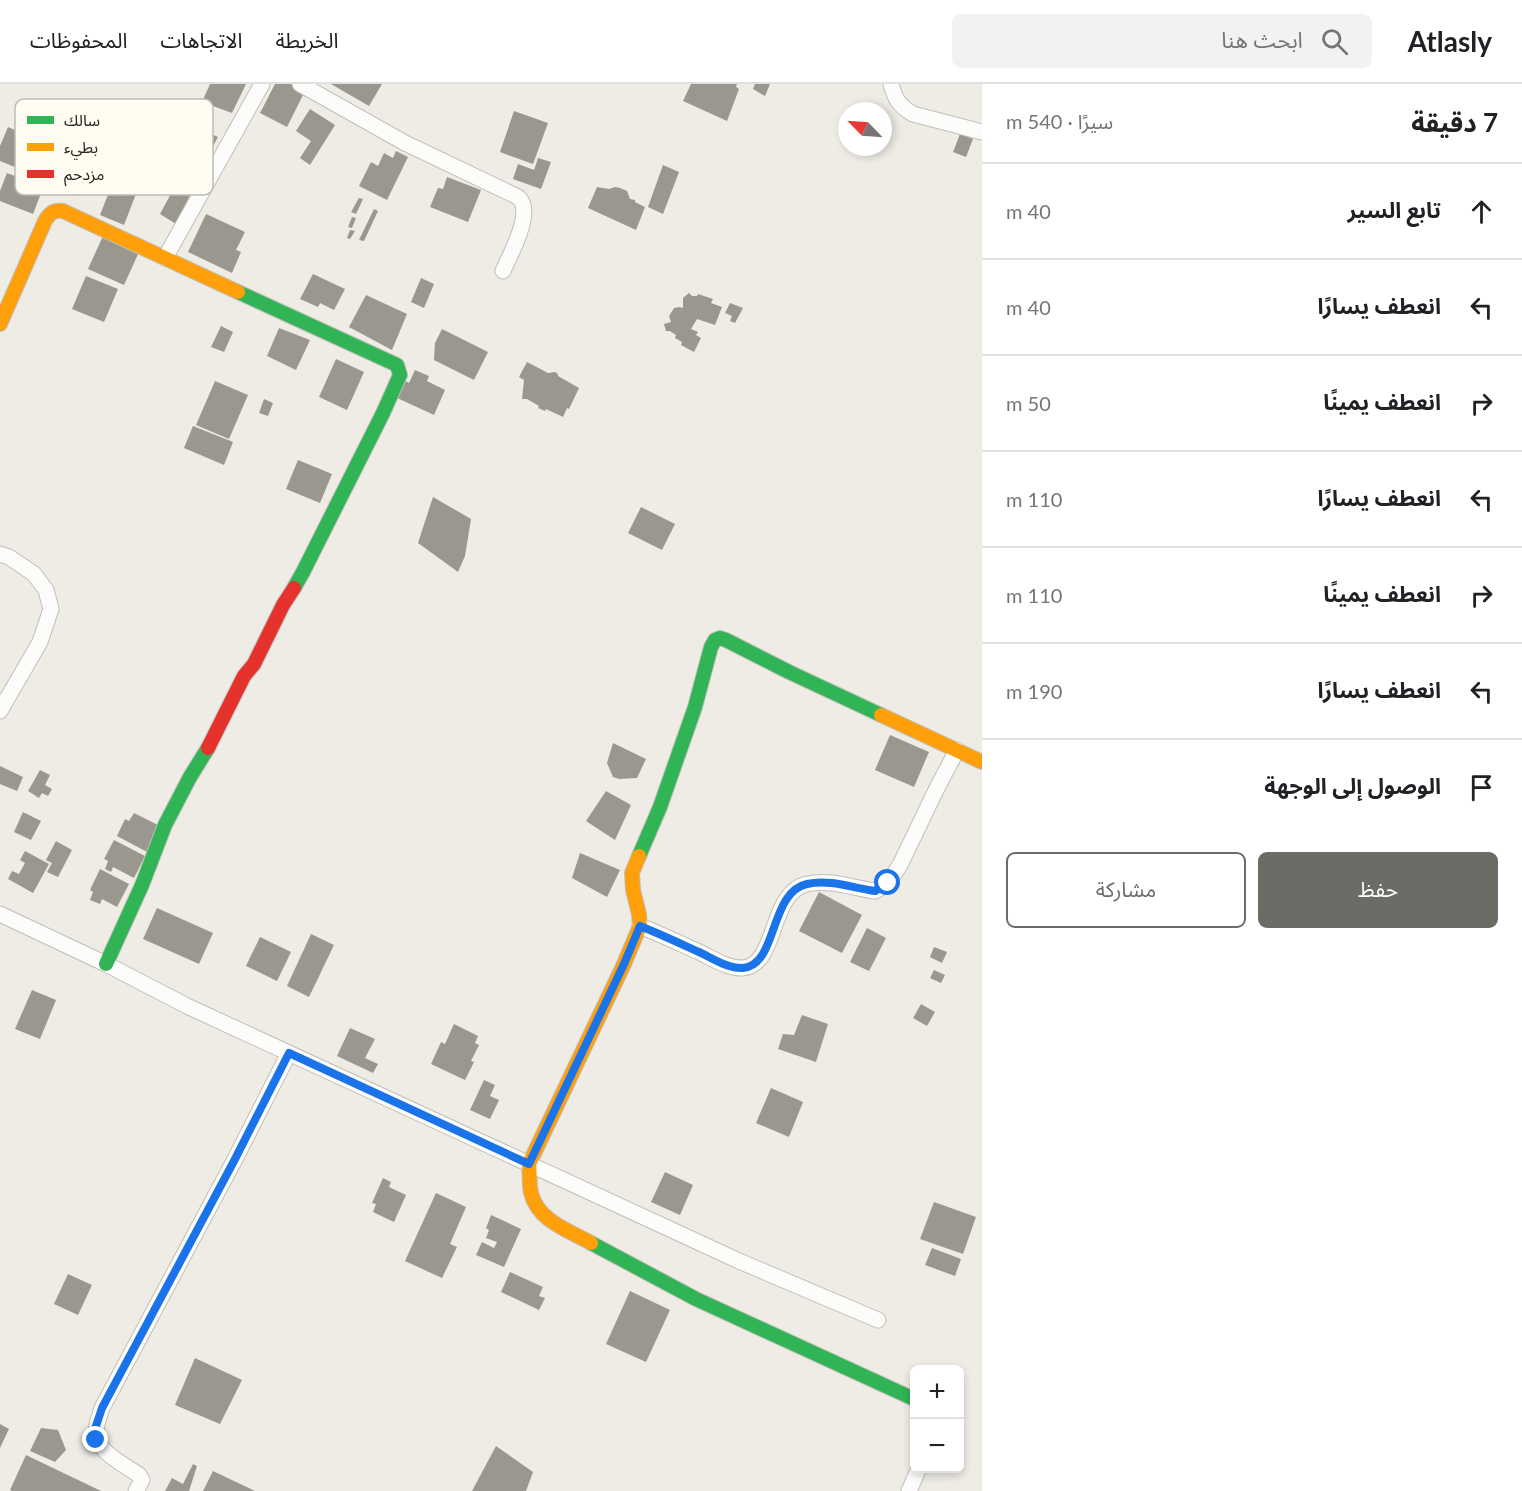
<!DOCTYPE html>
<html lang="ar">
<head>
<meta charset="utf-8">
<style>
	body { margin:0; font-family:Lato,"Noto Sans Arabic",sans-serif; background:#f2f2f2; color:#202124; direction:rtl }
	.controls { position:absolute; right:18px; bottom:18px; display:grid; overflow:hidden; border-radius:9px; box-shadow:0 3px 9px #0003 }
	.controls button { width:54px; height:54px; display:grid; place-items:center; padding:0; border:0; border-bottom:2px solid #e0e0e0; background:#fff; color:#202124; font:30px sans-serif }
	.compass { position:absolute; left:838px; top:18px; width:54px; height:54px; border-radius:50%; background:#fff; box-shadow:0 3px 9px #0003; rotate:295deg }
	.stop { position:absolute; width:18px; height:18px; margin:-14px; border:4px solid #1a73e8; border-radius:50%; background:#fff }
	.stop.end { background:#1a73e8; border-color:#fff; box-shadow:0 2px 6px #0008 }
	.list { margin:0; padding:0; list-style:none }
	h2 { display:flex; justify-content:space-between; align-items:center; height:78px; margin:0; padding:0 24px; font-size:26px }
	h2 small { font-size:20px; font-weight:400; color:#757577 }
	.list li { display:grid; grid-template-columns:39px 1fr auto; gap:18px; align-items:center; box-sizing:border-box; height:96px; padding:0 24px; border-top:2px solid #e0e0e0 }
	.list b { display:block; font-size:22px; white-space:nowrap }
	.list em { font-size:20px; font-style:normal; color:#757577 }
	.actions { display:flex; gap:12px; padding:18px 24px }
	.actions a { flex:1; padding:14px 0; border:2px solid #6d6b66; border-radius:9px; text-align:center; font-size:21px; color:#6d6b66 }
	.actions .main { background:#6d6b66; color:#fff }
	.icon { flex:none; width:33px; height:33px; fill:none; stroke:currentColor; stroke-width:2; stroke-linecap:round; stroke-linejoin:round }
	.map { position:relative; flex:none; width:982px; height:1407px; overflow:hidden; direction:ltr }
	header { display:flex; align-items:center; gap:36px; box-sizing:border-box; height:84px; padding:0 30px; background:#fff; border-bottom:2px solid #e0e0e0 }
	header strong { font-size:28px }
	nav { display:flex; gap:33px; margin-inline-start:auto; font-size:21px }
	.search { width:420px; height:54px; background:#f2f2f2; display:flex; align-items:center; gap:15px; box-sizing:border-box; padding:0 21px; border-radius:9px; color:#757577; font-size:22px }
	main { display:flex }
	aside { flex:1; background:#fff }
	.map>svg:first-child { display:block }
	.building { fill:#9a978e }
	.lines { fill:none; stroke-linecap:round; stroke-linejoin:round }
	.street-casing { stroke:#c1bfba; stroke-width:17 }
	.fast-casing { stroke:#c1bfba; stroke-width:16 }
	.slow-casing { stroke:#c1bfba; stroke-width:16 }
	.jam-casing { stroke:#c1bfba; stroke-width:16 }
	.street { stroke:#fcfcfb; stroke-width:15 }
	.fast { stroke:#30b455; stroke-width:14 }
	.slow { stroke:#ff9f0a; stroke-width:14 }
	.jam { stroke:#e5322d; stroke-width:14 }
	.route { stroke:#1a73e8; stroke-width:8 }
	.key { fill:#fffcf1; stroke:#bebcb3; stroke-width:1.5 }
	.key-label { font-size:16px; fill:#272621 }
</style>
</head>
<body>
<header>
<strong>Atlasly</strong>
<div class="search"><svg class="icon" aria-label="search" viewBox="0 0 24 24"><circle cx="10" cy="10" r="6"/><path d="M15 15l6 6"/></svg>ابحث هنا</div>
<nav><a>الخريطة</a><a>الاتجاهات</a><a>المحفوظات</a></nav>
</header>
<main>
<aside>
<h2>7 دقيقة<small>سيرًا · 540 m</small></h2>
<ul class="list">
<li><svg class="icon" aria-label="ahead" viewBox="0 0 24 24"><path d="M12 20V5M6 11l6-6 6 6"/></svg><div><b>تابع السير</b></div><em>40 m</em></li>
<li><svg class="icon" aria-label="left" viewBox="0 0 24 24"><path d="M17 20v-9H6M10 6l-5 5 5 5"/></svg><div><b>انعطف يسارًا</b></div><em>40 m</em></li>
<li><svg class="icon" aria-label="right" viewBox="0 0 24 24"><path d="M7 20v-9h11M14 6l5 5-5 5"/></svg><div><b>انعطف يمينًا</b></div><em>50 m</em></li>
<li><svg class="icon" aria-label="left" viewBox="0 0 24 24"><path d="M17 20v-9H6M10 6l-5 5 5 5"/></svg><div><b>انعطف يسارًا</b></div><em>110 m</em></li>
<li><svg class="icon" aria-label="right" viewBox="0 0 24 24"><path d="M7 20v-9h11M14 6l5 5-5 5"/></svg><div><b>انعطف يمينًا</b></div><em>110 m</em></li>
<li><svg class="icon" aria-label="left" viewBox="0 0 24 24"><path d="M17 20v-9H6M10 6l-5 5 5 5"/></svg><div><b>انعطف يسارًا</b></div><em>190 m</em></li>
<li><svg class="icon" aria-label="arrive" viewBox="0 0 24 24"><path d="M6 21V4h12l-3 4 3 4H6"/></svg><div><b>الوصول إلى الوجهة</b></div></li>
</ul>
<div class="actions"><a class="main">حفظ</a><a>مشاركة</a></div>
</aside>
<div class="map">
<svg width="982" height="1407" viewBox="0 0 982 1407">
	<rect width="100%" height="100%" fill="#eeece5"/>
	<!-- building -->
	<path class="building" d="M 210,0 L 246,0 L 232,29 L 202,18 Z
		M 275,0 L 295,0 L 306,5 L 287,43 L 260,29 Z
		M 331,0 L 382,0 L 369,22 Z
		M 691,0 L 737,0 L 736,3 L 739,5 L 727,37 L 683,17 Z
		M 755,0 L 770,0 L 765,12 L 753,5 Z
		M 310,25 L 335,41 L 310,81 L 300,74 L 311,57 L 296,47 Z
		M 514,27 L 548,39 L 533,80 L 500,68 Z
		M 190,40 L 218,53 L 200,86 L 172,75 Z
		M 8,43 L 35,55 L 22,86 L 0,77 L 0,62 Z
		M 960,50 L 973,55 L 966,73 L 953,68 Z
		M 396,67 L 408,73 L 387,116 L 359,102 L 371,78 L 378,82 L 384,69 L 393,74 Z
		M 65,69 L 92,82 L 79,112 L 51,99 Z
		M 538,74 L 551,78 L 541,105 L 513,95 L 518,80 L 534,86 Z
		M 663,81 L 679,88 L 663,130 L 648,123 Z
		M 27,85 L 38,90 L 34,100 L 43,104 L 33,130 L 0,117 L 0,107 L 7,89 L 23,95 Z
		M 447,93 L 481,106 L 468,138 L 430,123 L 438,104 L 443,105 Z
		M 127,97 L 139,102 L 124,141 L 100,131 L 109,108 L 121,112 Z
		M 597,103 L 609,105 L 615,103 L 620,104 L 627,107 L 630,115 L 635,116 L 635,118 L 645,123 L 636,146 L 588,124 Z
		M 174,104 L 190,111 L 176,140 L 160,130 Z
		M 359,114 L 363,115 L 356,130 L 351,128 Z
		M 374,125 L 378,127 L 364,157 L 359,156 Z
		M 206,130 L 245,148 L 236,166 L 241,168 L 232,189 L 188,168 Z
		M 352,133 L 356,134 L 352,144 L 348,143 Z
		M 350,146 L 355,147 L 350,155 L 347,154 Z
		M 103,152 L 139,168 L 124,201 L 88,185 Z
		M 313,190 L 345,205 L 334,226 L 320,219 L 318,223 L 300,215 Z
		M 86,192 L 118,205 L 104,238 L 72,225 Z
		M 421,194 L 434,200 L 424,224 L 411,218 Z
		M 689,209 L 692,212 L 697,212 L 698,210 L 713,215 L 711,219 L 722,223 L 715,241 L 697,235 L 691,245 L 698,248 L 696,251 L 701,254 L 694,268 L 681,261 L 682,258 L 675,254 L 676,251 L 670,247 L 666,247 L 664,240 L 671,238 L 669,232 L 674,224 L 679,223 L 683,224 L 683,214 Z
		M 366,211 L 407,230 L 392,266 L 349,243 Z
		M 730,219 L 743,224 L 735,239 L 730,237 L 732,232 L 725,229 Z
		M 221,242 L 233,248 L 224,268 L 211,263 Z
		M 279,244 L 310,256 L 296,286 L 267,272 Z
		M 442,245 L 488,268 L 474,296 L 434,276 L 435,259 Z
		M 336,275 L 364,288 L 347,326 L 319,313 Z
		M 527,278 L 548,289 L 555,288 L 558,290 L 558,292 L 579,304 L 569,325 L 567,324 L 563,333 L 546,325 L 545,327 L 538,324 L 539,322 L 527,315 L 522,315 L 524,296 L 519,293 Z
		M 415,286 L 429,292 L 427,297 L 445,306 L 434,331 L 395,313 L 403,296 L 409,299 Z
		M 215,297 L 248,311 L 229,355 L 196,341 Z
		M 264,315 L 273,319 L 268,332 L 259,329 Z
		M 193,342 L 233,358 L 224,381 L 184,364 Z
		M 298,376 L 332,390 L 320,419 L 286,405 Z
		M 433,413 L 471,435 L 465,472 L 458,488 L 418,459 Z
		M 641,423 L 675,440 L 662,466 L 628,449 Z
		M 890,651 L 929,668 L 914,703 L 875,686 Z
		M 613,659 L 646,675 L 637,694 L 619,695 L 613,693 L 607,679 Z
		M 0,682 L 23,693 L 17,707 L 0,700 Z
		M 40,686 L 50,691 L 45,701 L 52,705 L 48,712 L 42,709 L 39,714 L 28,707 Z
		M 606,707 L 631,721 L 615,756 L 586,737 Z
		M 23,728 L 41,737 L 31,756 L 14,748 Z
		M 134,729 L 160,742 L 147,768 L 117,752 L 125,735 L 129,737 Z
		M 114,756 L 145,772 L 134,794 L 113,783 L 111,788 L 105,785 L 108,777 L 104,775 Z
		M 56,757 L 72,766 L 58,793 L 47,788 L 52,779 L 46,776 Z
		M 25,767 L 49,780 L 33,809 L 8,795 L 12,787 L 19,790 L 25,779 L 20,776 Z
		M 580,769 L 620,786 L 607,813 L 572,794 Z
		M 100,785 L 129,800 L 117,823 L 102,815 L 100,820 L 90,816 L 93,808 L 90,806 Z
		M 819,808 L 862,831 L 842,869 L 799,847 Z
		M 157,824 L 213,849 L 199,880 L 143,855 Z
		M 867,844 L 886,854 L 869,887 L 850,878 Z
		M 311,850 L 334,861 L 309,913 L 287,902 Z
		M 260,853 L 291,868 L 277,897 L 246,882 Z
		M 934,863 L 947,868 L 942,879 L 930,873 Z
		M 934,886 L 945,891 L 941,899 L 930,894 Z
		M 32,906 L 56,916 L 40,955 L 15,945 Z
		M 921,920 L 935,928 L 927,942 L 913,934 Z
		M 802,931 L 828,940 L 816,978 L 778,965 L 783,950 L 794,951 Z
		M 454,940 L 478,952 L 475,959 L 479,961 L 471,977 L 474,978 L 465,996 L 431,980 L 441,958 L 445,960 Z
		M 350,944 L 375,955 L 365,974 L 378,980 L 373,989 L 337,972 Z
		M 484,996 L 495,1001 L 490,1012 L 499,1016 L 490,1035 L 470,1026 Z
		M 771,1004 L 803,1018 L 789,1053 L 756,1039 Z
		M 665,1088 L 693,1101 L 680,1131 L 651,1118 Z
		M 383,1094 L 391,1098 L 389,1103 L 406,1111 L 394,1138 L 373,1128 L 376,1120 L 372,1119 Z
		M 436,1109 L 466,1123 L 450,1160 L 457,1163 L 442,1194 L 405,1177 Z
		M 934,1118 L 976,1133 L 963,1170 L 920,1155 Z
		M 491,1131 L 521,1145 L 504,1183 L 476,1171 L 482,1158 L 494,1164 L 497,1158 L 486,1154 L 489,1146 L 486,1144 Z
		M 932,1164 L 961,1175 L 955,1192 L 925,1181 Z
		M 510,1188 L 543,1203 L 539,1212 L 545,1214 L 539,1226 L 501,1208 Z
		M 68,1190 L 92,1201 L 78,1231 L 54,1220 Z
		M 630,1207 L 670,1226 L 646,1278 L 606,1260 Z
		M 195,1274 L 242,1296 L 220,1340 L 175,1321 Z
		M 0,1340 L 9,1345 L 0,1364 Z
		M 41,1344 L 58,1346 L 66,1366 L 55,1378 L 30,1367 Z
		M 496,1362 L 533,1388 L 526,1407 L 472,1407 Z
		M 26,1371 L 101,1407 L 12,1407 L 10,1406 Z
		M 193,1380 L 197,1382 L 189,1407 L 165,1407 L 172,1394 L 183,1400 Z
		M 213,1387 L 255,1407 L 203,1407 Z"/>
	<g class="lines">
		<defs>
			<path id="street" d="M 300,0 L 405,59 L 518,113 C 521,116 522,117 523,121 C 528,138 510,171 503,187
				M 891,0 C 895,15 899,22 913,30 L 982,48
				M 165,174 L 262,0
				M 0,470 L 9,473 L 34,490 L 46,506 L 51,525 L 40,558 L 0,627
				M 0,830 L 106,880 L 187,922 L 739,1177 L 878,1236
				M 640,842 C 660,850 679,859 699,868 C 712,874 728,885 743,884 C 778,881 769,808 807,800 C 830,795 853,804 875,807 L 888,799 L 900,781 L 936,706 L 957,666
				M 136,1407 L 142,1396 L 139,1391 C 125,1381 95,1367 96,1348 C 96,1340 100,1331 102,1324 L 234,1077 L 289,969
				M 909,1407 L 919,1384"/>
			<path id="fast" d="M 238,208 L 397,281 L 400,291 L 383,329 L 303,488 L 294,504
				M 639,772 L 660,723 L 695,623 L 711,563 L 715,556 L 720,554 L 726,556 L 789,588 L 881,631
				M 106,880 L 142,801 L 165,741 L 190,693 L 208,664
				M 591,1159 L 696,1215 L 914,1315"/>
			<path id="slow" d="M 0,240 L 45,137 C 50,129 53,126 63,127 L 238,208
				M 881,631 L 982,678
				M 591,1159 C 568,1146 538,1137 531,1109 C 529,1100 530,1089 529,1080 L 624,880 L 640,842 L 639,830 L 633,806 L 632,789 L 639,772"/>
			<path id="jam" d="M 208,664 L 244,592 L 254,580 L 283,521 L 294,504"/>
		</defs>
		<!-- street casing -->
		<use href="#street" class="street-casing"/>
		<!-- fast casing -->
		<use href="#fast" class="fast-casing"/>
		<!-- slow casing -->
		<use href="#slow" class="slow-casing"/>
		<!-- jam casing -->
		<use href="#jam" class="jam-casing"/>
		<!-- street -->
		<use href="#street" class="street"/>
		<!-- fast -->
		<use href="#fast" class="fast"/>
		<!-- slow -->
		<use href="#slow" class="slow"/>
		<!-- jam -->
		<use href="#jam" class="jam"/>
	</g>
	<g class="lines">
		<!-- route -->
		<path class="route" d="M 96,1356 L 95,1345 L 102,1324 L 234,1077 L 289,969 L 529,1080 L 624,880 L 640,842 C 660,850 679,859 699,868 C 712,874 728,885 743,884 C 778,881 769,808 807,800 C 830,795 853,804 875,807 L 888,799"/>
	</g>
	<!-- legend -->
	<rect x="15" y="15" width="198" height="96" rx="9" class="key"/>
	<rect x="27" y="32" width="27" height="8" fill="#30b455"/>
	<rect x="27" y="59" width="27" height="8" fill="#ff9f0a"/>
	<rect x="27" y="86" width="27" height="8" fill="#e5322d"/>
	<g class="key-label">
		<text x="64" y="42">سالك</text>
		<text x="64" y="69">بطيء</text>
		<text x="64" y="96">مزدحم</text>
	</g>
</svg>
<div class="controls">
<button>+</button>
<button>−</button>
</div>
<svg class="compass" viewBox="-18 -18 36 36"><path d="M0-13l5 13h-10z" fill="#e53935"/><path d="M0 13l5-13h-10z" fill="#757577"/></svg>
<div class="stop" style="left:888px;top:799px"></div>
<div class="stop end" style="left:96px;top:1356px"></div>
</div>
</main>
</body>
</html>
